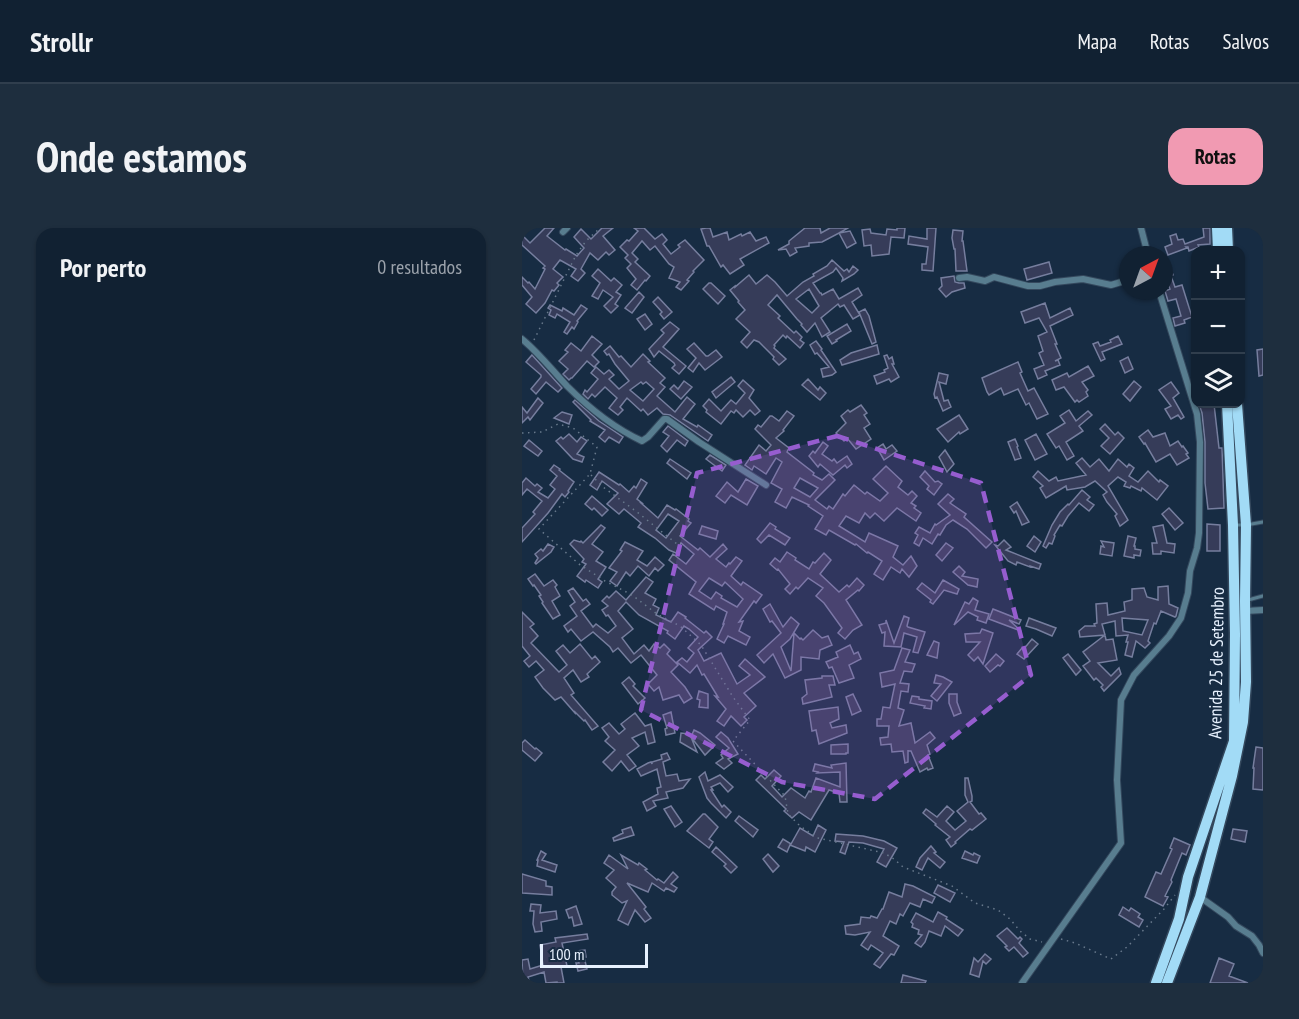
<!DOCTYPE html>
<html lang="pt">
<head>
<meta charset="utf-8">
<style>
	body { margin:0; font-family:"PT Sans Narrow",sans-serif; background:#1e2e3e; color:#f1f3f6 }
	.controls { position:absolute; right:18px; top:18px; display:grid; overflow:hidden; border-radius:12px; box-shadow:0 2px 4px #0004 }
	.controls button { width:54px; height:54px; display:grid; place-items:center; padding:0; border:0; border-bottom:2px solid #303e4d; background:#112132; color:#f1f3f6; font:30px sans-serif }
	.compass { position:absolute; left:597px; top:18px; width:54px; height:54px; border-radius:50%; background:#112132; box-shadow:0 2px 4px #0004; rotate:41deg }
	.scale { position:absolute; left:18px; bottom:15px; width:108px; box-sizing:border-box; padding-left:6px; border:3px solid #e7f1fe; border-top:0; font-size:16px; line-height:21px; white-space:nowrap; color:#e7f1fe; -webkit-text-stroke:4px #172c43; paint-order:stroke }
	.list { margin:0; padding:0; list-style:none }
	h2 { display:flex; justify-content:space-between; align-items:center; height:78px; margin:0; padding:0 24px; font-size:26px }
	h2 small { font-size:20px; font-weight:400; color:#9ca3ac }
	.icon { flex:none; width:33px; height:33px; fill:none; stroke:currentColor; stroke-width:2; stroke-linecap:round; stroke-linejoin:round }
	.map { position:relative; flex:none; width:741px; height:755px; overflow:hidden; border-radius:18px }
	header { display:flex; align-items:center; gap:36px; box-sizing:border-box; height:84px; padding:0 30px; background:#112132; border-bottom:2px solid #303e4d }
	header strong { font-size:28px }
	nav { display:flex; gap:33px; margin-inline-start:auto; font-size:21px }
	.intro { display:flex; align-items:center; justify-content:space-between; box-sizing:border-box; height:144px; padding:0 36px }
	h1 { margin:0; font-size:42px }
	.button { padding:15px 27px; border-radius:18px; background:#f19ab2; color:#111; font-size:21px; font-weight:700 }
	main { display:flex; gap:36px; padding:0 36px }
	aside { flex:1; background:#112132; border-radius:18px; box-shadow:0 2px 4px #0004 }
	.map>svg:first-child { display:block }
	.building { fill:#363c59; stroke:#767e9e; stroke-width:1.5; fill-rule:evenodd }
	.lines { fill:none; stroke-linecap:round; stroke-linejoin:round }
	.service-casing { stroke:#34485d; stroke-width:5 }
	.minor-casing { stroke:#34485d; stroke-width:8 }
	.trunk-casing { stroke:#34485d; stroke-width:13 }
	.path { stroke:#68798c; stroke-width:1.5; stroke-dasharray:1.5 4.5; stroke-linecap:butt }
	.service { stroke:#587d8f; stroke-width:3 }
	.minor { stroke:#587d8f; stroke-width:6 }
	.trunk { stroke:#a2dbf6; stroke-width:10 }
	.marked { fill:#965dcf; fill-opacity:0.2; stroke:#965dcf; stroke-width:4.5; stroke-dasharray:12 8; stroke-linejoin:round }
	.labels { text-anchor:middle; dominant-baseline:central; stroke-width:4.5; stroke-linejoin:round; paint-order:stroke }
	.street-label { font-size:18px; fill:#e7f1fe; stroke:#172c43 }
</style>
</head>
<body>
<header>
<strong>Strollr</strong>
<nav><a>Mapa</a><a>Rotas</a><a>Salvos</a></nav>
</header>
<div class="intro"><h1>Onde estamos</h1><a class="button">Rotas</a></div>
<main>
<aside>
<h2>Por perto<small>0 resultados</small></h2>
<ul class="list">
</ul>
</aside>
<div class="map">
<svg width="741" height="755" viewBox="0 0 741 755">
	<rect width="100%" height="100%" fill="#172c43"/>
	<!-- building -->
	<path class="building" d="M 23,0 L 32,0 L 25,8 L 43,22 L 44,21 L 55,28 L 62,20 L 52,9 L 59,1 L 69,11 L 80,0 L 91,0 L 81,8 L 93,22 L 87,27 L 84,24 L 76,32 L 68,25 L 59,41 L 63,45 L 56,53 L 49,48 L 54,41 L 38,32 L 31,41 L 41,49 L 35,55 L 37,57 L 32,63 L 30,62 L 23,75 L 14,85 L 4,76 L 10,69 L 0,57 L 0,49 L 6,55 L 7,54 L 13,61 L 23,41 L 21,40 L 23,38 L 0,17 L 0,7 L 8,15 Z
		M 112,0 L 122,0 L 133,11 L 140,6 L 145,12 L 141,16 L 149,26 L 158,19 L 156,17 L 163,12 L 182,32 L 171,43 L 172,44 L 165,52 L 167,53 L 159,62 L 154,59 L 158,54 L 147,50 L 152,39 L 147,36 L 133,18 L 128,22 L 120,13 L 110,25 L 116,31 L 113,34 L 128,48 L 124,53 L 123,52 L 115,62 L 109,57 L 114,51 L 105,40 L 109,36 L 103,30 L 106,27 L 98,19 L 105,12 L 107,13 L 116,3 Z
		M 184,0 L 188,0 L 191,9 L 205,4 L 207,12 L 219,6 L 220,8 L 228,4 L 234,13 L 244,9 L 247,15 L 218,31 L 222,37 L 208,46 L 201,37 L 199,39 L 187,18 L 185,18 L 179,1 Z
		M 283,0 L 298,0 L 299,5 L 308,0 L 326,0 L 317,5 L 328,3 L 334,15 L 325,20 L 317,5 L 300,14 L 287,15 L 287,18 L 273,20 L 275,24 L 268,28 L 264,21 L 256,22 L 267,16 L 267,13 Z
		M 375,0 L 383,0 L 382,10 L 369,9 L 367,26 L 350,28 L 349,17 L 342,18 L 340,2 L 348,1 L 349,5 L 364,7 L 365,1 L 375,2 Z
		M 405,0 L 414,0 L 411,43 L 400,42 L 400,36 L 404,36 L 406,19 L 386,16 L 387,8 L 405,11 Z
		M 681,0 L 688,0 L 688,16 L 676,17 L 677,19 L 667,23 L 666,19 L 664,19 L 665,20 L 646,27 L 643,19 L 650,16 L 648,8 L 654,6 L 656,12 L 661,11 L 663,16 L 682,9 Z
		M 431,2 L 441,3 L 440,13 L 441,13 L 445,43 L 434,43 L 433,21 L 432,21 L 430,10 Z
		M 310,32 L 322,43 L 325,41 L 327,44 L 331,38 L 336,42 L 332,46 L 320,53 L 321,50 L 314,40 L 311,44 L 291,55 L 298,65 L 299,65 L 300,67 L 311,61 L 317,71 L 336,60 L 340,67 L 330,74 L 338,87 L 331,91 L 322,77 L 318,79 L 316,76 L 299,90 L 308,104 L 300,109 L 293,95 L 285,104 L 279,97 L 280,96 L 275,91 L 255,67 L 246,77 L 258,88 L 256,90 L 272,105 L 274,103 L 280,109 L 278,112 L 282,115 L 278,120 L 265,108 L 264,110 L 261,107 L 252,117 L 253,118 L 252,120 L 264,131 L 257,137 L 251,131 L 252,129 L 237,114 L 232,112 L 225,120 L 219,114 L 228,104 L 214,91 L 223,82 L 216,74 L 217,73 L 208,62 L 213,58 L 213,59 L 227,47 L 234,56 L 245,47 L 253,54 L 265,68 L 281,54 L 292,48 L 291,46 L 305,38 ZM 287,61 L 297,78 L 290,85 L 274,71 Z
		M 527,34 L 530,45 L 505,52 L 502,41 Z
		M 647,36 L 651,47 L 649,48 L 653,59 L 660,57 L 670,89 L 662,92 L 663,95 L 653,98 L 651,90 L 659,88 L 654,71 L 646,73 L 643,63 L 648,61 L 642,45 L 642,38 Z
		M 76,41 L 89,53 L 92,50 L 100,57 L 94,64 L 99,67 L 93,76 L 96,78 L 89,85 L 82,78 L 91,69 L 81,62 L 76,71 L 70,68 L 78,55 L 70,48 Z
		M 432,48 L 433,54 L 437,55 L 442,55 L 443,60 L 430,64 L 424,69 L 417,61 L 420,58 L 419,50 Z
		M 187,55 L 189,55 L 203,68 L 196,76 L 181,61 Z
		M 117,64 L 122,69 L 110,85 L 103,80 Z
		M 136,69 L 150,84 L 142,91 L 138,86 L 140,84 L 131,74 Z
		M 523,75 L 528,90 L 548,80 L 551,87 L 528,98 L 535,116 L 533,116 L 539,130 L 533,133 L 536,132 L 538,137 L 523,143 L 525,147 L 516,151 L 512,141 L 522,137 L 517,125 L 521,123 L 516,108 L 525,104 L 517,90 L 503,95 L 499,84 Z
		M 28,77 L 40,83 L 41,80 L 52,87 L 59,77 L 65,81 L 55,93 L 56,94 L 52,101 L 50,99 L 45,106 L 42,104 L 48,94 L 35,86 L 33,90 L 27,87 L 29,82 L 26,80 Z
		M 343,81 L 347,88 L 354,114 L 350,116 L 337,84 Z
		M 123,86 L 130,96 L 123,102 L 115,91 Z
		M 148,94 L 157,101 L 141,119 L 164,138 L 157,146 L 150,140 L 153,137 L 152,135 L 137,123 L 132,129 L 127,121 L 142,105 L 139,102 Z
		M 325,96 L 329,103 L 314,112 L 315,113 L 310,116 L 305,108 Z
		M 70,108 L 80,116 L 70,127 L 77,134 L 72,139 L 65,133 L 50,150 L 49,150 L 47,152 L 41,146 L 46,141 L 37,133 L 46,124 L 43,122 L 49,115 L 59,123 Z
		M 596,108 L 600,116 L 580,124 L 583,131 L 579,133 L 571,116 L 576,114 L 578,118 L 589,114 L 588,112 Z
		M 294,113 L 300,121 L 299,122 L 314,144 L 310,147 L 301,149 L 299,141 L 307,139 L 295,125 L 293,126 L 288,117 Z
		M 172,115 L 184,128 L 186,128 L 194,122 L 200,129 L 183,142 L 177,135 L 171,144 L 166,140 L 174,130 L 165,121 Z
		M 355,117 L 357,126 L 320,137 L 318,132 L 329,125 Z
		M 88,118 L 97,129 L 99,128 L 109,139 L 121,126 L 128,133 L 126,134 L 143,150 L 138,155 L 143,159 L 135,168 L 153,184 L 165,169 L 173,176 L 161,191 L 175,199 L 176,197 L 190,207 L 186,213 L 148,187 L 141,186 L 135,180 L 126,187 L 121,181 L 119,183 L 105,170 L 98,179 L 101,182 L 96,187 L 87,180 L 95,170 L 83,159 L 73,169 L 70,166 L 66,171 L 61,166 L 63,162 L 65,164 L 76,151 L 69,145 L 74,139 L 82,146 L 87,142 L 92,147 L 87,151 L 97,161 L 107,153 L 93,136 L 87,126 L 85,127 L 82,123 ZM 119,154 L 121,156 L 124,154 L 132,161 L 121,173 L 108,162 Z
		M 741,121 L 741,147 L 737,148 L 735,122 Z
		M 10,127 L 40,160 L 36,164 L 24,154 L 14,166 L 9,161 L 19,149 L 19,147 L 4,134 Z
		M 365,127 L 367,131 L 370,129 L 372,136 L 370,136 L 377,149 L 369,154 L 367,151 L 355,156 L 352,148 L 363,144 L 362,142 L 366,140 L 362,128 Z
		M 606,129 L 611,141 L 603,145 L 598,133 Z
		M 496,134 L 500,144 L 498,145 L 506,163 L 512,160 L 526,186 L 515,191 L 507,175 L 504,177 L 496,161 L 482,167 L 479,160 L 467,167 L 465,164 L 460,150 Z
		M 566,138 L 572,148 L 560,154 L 566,162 L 564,164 L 566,168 L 557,174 L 555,172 L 553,174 L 542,159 L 534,162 L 530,152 L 545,145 L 547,149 Z
		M 417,145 L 426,147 L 424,156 L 417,154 L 422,173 L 426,172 L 429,179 L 421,183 L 415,169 L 413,170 L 412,166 Z
		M 209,149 L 213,154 L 194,170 L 190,164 Z
		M 286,151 L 296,162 L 298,159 L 304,165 L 298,172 L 280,157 Z
		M 221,152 L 232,162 L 227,170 L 238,183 L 233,187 L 228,182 L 221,189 L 214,182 L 212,185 L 209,183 L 199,196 L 184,184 L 185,182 L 181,178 L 187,171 L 199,183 L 209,172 L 214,176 L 223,165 L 216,158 Z
		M 162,153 L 170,159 L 159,171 L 148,161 L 152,157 L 156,161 Z
		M 612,153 L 619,159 L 608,173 L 601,166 Z
		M 649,154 L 657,165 L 651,170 L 662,189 L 659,191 L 656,187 L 649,191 L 643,181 L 649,178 L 637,162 Z
		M 16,170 L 21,175 L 8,192 L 6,189 L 0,195 L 0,179 L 5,185 Z
		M 53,172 L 77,193 L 101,209 L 97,215 L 87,209 L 83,214 L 77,209 L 83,202 L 68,193 L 69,192 L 51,174 Z
		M 677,176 L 692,176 L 697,220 L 700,220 L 702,280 L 686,281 L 683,255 L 683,214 L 680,185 Z
		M 339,177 L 345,185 L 342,187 L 348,196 L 342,200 L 349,211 L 334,221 L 325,210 L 322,213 L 314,205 L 324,195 L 319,188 L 326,182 L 328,184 Z
		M 547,182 L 554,193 L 566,183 L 570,187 L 557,198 L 561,203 L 544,214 L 552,228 L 545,232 L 537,218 L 534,220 L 525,206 L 543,195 L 538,188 Z
		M 265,183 L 272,188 L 261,202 L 262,203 L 254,210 L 267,220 L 265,224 L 292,245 L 291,247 L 300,252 L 307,246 L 313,252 L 293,272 L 305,281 L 307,278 L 311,281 L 321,266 L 323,268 L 332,257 L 343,266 L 345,264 L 358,273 L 366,265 L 351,251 L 364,238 L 380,253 L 376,259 L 386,267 L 390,263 L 395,268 L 389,275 L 394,278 L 392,280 L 399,285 L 394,293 L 375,280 L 362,293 L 353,285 L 348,290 L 343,285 L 337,295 L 324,288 L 317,298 L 343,314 L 347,305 L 376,318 L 371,329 L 381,337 L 389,328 L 395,338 L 387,349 L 380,341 L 378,345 L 369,339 L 361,352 L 352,346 L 360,333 L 346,324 L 345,325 L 334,316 L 333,317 L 307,302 L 304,307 L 293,301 L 301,288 L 286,278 L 287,277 L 270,269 L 264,280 L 253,274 L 260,261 L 249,255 L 260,234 L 254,230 L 244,246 L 232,238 L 230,242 L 223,237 L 237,217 L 244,223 L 249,217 L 233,201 L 236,197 L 239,199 L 248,188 L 250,188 L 257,193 ZM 278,250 L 296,260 L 288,269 L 272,260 Z
		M 40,184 L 50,187 L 47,196 L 32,190 Z
		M 437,187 L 446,201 L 438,206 L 437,204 L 426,214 L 415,201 Z
		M 583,196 L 593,207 L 596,204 L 602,210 L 588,226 L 579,218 L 587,210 L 578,201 Z
		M 146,198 L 166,213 L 163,218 L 155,212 L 145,224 L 139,218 L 147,208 L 141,204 Z
		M 626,202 L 631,209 L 643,205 L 648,218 L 656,213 L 660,219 L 661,218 L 666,225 L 664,226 L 667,230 L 655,237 L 648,226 L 634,234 L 623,215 L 622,216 L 617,209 Z
		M 47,206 L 55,214 L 59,209 L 65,213 L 55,226 L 62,229 L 60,234 L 51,231 L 34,213 L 39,209 L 41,211 Z
		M 514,206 L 525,226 L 513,232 L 503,212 Z
		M 493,211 L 496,218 L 495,219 L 499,230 L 493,232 L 486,214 Z
		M 7,212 L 20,223 L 16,228 L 2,218 Z
		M 301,214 L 306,218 L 300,226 L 310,233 L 312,231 L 315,235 L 325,228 L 330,236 L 325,240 L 323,237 L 311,247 L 298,236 L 296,239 L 287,228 L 291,223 L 293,225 Z
		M 361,216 L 364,221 L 370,217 L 375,223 L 362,232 L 355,220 Z
		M 423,222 L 432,236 L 425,244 L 417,229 Z
		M 188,227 L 204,237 L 200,243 L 184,231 Z
		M 560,230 L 568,239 L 577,231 L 587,243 L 596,231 L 605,239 L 607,236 L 612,240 L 607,248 L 616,254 L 626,243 L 637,254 L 638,252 L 646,258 L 635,272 L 620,260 L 619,263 L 609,258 L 608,260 L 602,258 L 604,254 L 596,249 L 586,258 L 606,292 L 598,298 L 593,288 L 595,286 L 585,274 L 581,267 L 585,264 L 573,253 L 563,259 L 545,262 L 544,258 L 524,270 L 518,260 L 521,258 L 511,249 L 516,243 L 527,253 L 534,249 L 536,253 L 564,247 L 554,235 Z
		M 148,231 L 169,245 L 165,251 L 145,235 Z
		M 32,237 L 38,241 L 37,242 L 52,254 L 46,263 L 47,264 L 43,269 L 40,266 L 26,285 L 0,314 L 0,300 L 13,286 L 11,284 L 20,273 L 5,261 L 0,267 L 0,255 L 4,250 L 13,258 L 15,256 L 20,260 L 16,264 L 26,270 L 33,261 L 28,257 L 35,248 L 28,242 Z
		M 403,243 L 413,254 L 416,253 L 420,256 L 412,267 L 405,261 L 407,258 L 398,249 Z
		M 77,244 L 97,257 L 98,256 L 107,264 L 112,258 L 114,260 L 119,251 L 125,255 L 115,271 L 120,275 L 119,275 L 136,290 L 145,277 L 153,282 L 154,281 L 167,291 L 166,293 L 169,295 L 158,308 L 176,322 L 178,320 L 188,329 L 201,316 L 205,321 L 194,331 L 204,339 L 207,335 L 208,336 L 214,329 L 220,333 L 209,348 L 219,357 L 221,354 L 240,367 L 234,375 L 232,373 L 217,394 L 221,393 L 217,403 L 228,409 L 224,417 L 206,408 L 202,415 L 195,411 L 202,396 L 201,396 L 205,384 L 194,378 L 192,382 L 167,366 L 174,354 L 147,332 L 151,326 L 164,336 L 172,326 L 159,315 L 154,325 L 147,322 L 133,310 L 116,299 L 119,295 L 102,281 L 97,286 L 85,276 L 96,265 L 80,253 L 75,262 L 68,257 ZM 146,286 L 157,293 L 144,310 L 134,302 ZM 187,350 L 200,358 L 203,354 L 221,371 L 215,379 L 199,370 L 200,368 L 194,364 L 189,371 L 177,363 Z
		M 224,251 L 236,258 L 225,277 L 209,267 L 203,275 L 194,268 L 205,254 L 216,264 Z
		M 560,262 L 568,269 L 565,272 L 572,277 L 567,283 L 557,275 L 546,288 L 540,298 L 538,297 L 532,307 L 533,308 L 530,316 L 527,315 L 524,320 L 521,318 L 530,297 L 538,284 L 546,276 L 547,277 Z
		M 426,266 L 432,271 L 428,275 L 444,286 L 442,289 L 470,314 L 464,320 L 445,301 L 431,292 L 424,297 L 418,307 L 416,306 L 410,316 L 401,310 L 397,318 L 392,315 L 396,307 L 393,305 L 397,299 L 408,305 L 413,296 L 414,297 L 428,287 L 416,276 Z
		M 70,268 L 86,282 L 80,288 L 72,280 L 70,282 L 63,276 Z
		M 495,274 L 507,294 L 500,297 L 494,283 L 492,285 L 488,279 Z
		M 647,280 L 661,295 L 653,302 L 640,286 Z
		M 248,295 L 254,299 L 253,301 L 268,310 L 263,317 L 247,307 L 239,315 L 235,311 Z
		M 685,296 L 698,297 L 698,323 L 685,323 Z
		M 79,297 L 83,300 L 70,316 L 81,324 L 74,333 L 84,339 L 76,351 L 80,354 L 76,360 L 64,352 L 63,354 L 55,348 L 64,336 L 60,334 L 62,331 L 48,316 L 52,312 L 58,314 L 59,313 L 61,315 Z
		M 641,297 L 645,315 L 653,316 L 652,325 L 639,323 L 639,326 L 631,326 L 630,315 L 635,315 L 631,299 Z
		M 180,298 L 196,303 L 194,311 L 177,306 Z
		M 512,308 L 519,314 L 513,324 L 505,318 Z
		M 606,308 L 614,310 L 612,318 L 613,318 L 613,321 L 619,322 L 618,328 L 612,327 L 612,330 L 602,328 Z
		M 482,312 L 489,319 L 484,322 L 519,336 L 517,341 L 508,338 L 508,339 L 495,334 L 494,337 L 486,333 L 473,317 L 476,318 Z
		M 579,313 L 592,315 L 590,328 L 578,326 L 579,318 L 582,319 Z
		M 103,314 L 121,323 L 115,332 L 125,338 L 133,329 L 142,337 L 136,343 L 133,340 L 127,348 L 116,338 L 108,348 L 104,344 L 95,358 L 88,353 L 95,344 L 87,340 L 100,323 L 98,322 Z
		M 424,315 L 431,320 L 420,333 L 414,327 Z
		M 26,316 L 32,319 L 29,324 L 14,336 L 13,335 L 16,330 L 13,326 L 19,321 L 21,323 Z
		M 265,324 L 274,330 L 273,332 L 287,341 L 291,334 L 293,335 L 302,325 L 309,332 L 298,346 L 317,364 L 325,357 L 327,359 L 335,350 L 342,357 L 337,363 L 336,362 L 324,372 L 340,397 L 331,402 L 323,411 L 316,405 L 320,400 L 302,375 L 294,368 L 301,360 L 286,350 L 276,361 L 274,359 L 268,366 L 263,361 L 268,356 L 256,341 L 255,342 L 248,336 L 253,330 L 258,334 Z
		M 437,338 L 443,344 L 440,348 L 456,351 L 455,359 L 446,357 L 431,344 Z
		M 13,346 L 22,358 L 31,352 L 35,357 L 33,359 L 38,368 L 30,373 L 38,387 L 31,391 L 20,375 L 21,374 L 17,368 L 19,367 L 12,357 L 11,358 L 6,351 Z
		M 124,349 L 131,354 L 123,365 L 134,371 L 131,377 L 137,380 L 134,387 L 149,394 L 156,384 L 164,389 L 163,390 L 182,405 L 184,403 L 190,409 L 176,422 L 182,433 L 199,425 L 215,456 L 228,447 L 217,438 L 223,431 L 243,449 L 222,465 L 234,478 L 222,489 L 225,492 L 219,498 L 209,488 L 202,498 L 195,493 L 204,481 L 193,468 L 196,469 L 182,446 L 180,447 L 175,437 L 168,445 L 155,434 L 160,430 L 165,434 L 172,425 L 166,420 L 176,409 L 167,401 L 162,398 L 153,411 L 145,405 L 146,403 L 117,387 L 104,374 L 96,383 L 111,401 L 100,410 L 112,426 L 122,417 L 127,423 L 132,416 L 138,420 L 142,416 L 148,422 L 145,426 L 156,437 L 149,444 L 163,459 L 170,470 L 162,475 L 157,467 L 141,472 L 137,459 L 132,463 L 126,456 L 135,447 L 119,427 L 109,435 L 96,420 L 91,424 L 88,419 L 71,404 L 59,413 L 49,401 L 46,404 L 42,398 L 55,388 L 48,378 L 53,374 L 46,363 L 51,360 L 61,373 L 64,371 L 68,376 L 59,383 L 71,399 L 74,396 L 86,405 L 94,398 L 86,387 L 84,388 L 80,382 L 86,378 L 80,373 L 85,368 L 87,370 L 94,363 L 104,372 Z
		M 421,352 L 437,361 L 435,366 L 422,362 L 411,376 L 408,374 L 409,372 L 395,361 L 400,355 L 413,365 Z
		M 646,358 L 647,376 L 656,380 L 654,388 L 653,389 L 639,383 L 634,396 L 632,395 L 626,413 L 628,415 L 623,420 L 614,413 L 610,429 L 603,427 L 606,414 L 604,414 L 606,407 L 594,408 L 593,393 L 580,396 L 583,407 L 558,409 L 557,403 L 563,398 L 573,398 L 572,396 L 575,395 L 574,376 L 585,375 L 586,387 L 603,383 L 602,374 L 610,372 L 610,361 L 622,360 L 625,369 L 636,372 L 636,359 ZM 600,390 L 626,392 L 620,407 L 601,403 Z
		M 451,370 L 456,373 L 453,382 L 467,386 L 464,395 L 455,392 L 456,389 L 446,384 L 432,397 L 443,374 L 447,376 Z
		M 248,376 L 261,399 L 269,389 L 277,396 L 268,411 L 259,419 L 269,443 L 272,405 L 278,411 L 279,410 L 281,412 L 291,402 L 300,410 L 306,408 L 310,417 L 298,422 L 297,431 L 279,429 L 279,442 L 263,450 L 251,426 L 242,435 L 235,427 L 259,405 L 250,393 L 248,394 L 241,381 Z
		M 471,381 L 499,392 L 497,396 L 487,392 L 499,403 L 467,391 Z
		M 0,384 L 12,396 L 8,399 L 16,408 L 9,415 L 10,416 L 37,444 L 45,437 L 34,423 L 41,417 L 48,425 L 58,416 L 70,431 L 73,428 L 78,434 L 65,446 L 67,449 L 59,454 L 51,442 L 42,450 L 52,465 L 49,467 L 76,498 L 70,502 L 63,492 L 62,493 L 53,484 L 53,485 L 39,469 L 33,472 L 21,460 L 13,449 L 22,442 L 14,433 L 7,439 L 2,433 L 8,428 L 0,418 Z
		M 382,388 L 387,390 L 385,398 L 386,399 L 403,404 L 396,425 L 391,424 L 395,409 L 382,405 L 379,419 L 362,418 L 363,404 L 360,405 L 357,397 L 364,395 L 364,392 L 372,415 Z
		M 507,390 L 534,400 L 530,408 L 514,401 L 504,398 Z
		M 460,401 L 471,405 L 461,436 L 456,429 L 452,433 L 446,427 L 458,414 L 444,414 L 443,406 L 458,405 Z
		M 583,407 L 584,412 L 591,411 L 595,432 L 576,435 L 589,448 L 597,440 L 599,446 L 582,463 L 579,459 L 581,457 L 574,450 L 572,452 L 561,438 L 568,433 L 561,424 Z
		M 510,411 L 516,416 L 502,431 L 495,426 L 500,420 L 501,422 Z
		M 412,413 L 417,415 L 415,430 L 405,427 Z
		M 328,417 L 332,426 L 336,424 L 339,431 L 327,437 L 332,450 L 317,455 L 310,439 L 307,440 L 304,434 L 316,429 L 314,424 Z
		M 380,420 L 388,422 L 383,434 L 393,436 L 390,444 L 382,443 L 378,455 L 387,456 L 386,464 L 379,463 L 376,480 L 382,482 L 377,498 L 389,495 L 393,515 L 408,504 L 413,510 L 405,517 L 408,526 L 406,527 L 411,540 L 406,542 L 405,540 L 398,544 L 389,523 L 386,523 L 386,522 L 386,534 L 383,535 L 381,523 L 370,524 L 369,516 L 359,517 L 358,510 L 366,509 L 367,498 L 355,498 L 355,491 L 359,491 L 361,479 L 368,480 L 373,456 L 360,459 L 358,445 L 372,442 Z
		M 474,426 L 482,433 L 478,438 L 476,437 L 468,444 L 463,438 Z
		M 546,426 L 559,442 L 554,447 L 541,430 Z
		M 414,447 L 421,449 L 430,454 L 415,473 L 409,468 L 419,456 L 412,455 Z
		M 300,448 L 311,448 L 313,457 L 307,457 L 310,469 L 281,476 L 280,470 L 285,466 L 283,452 L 300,450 Z
		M 107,449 L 113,456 L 111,458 L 123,470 L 116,476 L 100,455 Z
		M 177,463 L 186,466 L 186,480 L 177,479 L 178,472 L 175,471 Z
		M 331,466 L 339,483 L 330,487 L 324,469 Z
		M 427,466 L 435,466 L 435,474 L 439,485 L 432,488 L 427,475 Z
		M 390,468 L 397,469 L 397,471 L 410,473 L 409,481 L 402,480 L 403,478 L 388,475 Z
		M 316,479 L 317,491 L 308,495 L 310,500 L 324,497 L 325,505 L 297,516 L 294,502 L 290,503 L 287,483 Z
		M 149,484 L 153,505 L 144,507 L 143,501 L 145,500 L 141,487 Z
		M 113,485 L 123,498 L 129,496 L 133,514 L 126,516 L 123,504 L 110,510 L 117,518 L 105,527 L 114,538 L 107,543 L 99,533 L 90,543 L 81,534 L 93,522 L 83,513 L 87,509 L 80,500 L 87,495 L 97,506 L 103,501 L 99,496 Z
		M 172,502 L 178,505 L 193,517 L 183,527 L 169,509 L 175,524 L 158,514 L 159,505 L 168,506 L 169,509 Z
		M 199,504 L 206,510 L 216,526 L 206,531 L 210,535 L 202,541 L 194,535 L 201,530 L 199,527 L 207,520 L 194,509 Z
		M 3,512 L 13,521 L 14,520 L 20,525 L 13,533 L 0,522 L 0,515 Z
		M 326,516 L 326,525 L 324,525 L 324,526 L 309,526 L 309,517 Z
		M 734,519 L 741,520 L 741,562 L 731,561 L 732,540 L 731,540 Z
		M 145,525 L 148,531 L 141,534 L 144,548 L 155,546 L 157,553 L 168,551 L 161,560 L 144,564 L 146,570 L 131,573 L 134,578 L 125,583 L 121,574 L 136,566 L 135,560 L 139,559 L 135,541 L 119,548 L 115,541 L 126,535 L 129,534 L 130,536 L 130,534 L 140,531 L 139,527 Z
		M 324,535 L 325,574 L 318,574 L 317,565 L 307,562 L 289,592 L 277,584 L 270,590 L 262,583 L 264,581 L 234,552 L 239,547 L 243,551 L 252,542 L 259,548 L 250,558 L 260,569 L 269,560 L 283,570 L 287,563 L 289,564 L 294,550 L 318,559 L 318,544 L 295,545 L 296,544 L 291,543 L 293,536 L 310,540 L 309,537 Z
		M 183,544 L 186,553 L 198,547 L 211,559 L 206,564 L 198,555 L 189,559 L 191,562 L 189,562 L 200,579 L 202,577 L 209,584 L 204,590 L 189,575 L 185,570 L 177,549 Z
		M 443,550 L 446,550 L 450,568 L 450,573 L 448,574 L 457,586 L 459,585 L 464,591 L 450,602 L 448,601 L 433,614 L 434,615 L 429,619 L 424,612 L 428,609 L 413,597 L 414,596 L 401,585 L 404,581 L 415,589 L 425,578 L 432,584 L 424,593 L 433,602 L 444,593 L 435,583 L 446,574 L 443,567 Z
		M 149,578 L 160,594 L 153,599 L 142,581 Z
		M 181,586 L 183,586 L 196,599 L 187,611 L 191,614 L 187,620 L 165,603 Z
		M 217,588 L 236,602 L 231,609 L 213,593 Z
		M 296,597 L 304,602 L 293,624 L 284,619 L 283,623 L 268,617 L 265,624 L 256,619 L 261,611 L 269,616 L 278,600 L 291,608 Z
		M 109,599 L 112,607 L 92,613 L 91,610 L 101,605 L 100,602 Z
		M 711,601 L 725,603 L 723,614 L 709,611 Z
		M 314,606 L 341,608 L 362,613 L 375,620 L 364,639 L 355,634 L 362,621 L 341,615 L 327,614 L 323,626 L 318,624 L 322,614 L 313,613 Z
		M 652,610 L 668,617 L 664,627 L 660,625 L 649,652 L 650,654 L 643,668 L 646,669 L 641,678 L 623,669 L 634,644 L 639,646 L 650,621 L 648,620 Z
		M 409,618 L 414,624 L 412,625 L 423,634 L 418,640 L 406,630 L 400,642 L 394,639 L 398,630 Z
		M 194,619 L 215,639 L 209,645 L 202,638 L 204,636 L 190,624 Z
		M 19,623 L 24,626 L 20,632 L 35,637 L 33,644 L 15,638 L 16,632 L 15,632 Z
		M 443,623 L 451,627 L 452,625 L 458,628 L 455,635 L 440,630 Z
		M 246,626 L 257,638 L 251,644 L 241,631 Z
		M 87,627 L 106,641 L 99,627 L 116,637 L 117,635 L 125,641 L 123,642 L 135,652 L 136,651 L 142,655 L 151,644 L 156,649 L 149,656 L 155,660 L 152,664 L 144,660 L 142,663 L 130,655 L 126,664 L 105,655 L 124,679 L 122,681 L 129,690 L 123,694 L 113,682 L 106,697 L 96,692 L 105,673 L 100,675 L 90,667 L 90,664 L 94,659 L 84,650 L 92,642 L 82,635 Z
		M 0,646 L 24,653 L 24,658 L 30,659 L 30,667 L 0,665 Z
		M 383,656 L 391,658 L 413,669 L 410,675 L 401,671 L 398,679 L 388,675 L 381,688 L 378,686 L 374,696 L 368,693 L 361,708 L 377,718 L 372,727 L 369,726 L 358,740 L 352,736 L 361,725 L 349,717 L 346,722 L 339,717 L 348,704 L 333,707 L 324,706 L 323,698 L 338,696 L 339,689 L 348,690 L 349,688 L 355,690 L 360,681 L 361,681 L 367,664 L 380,669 Z
		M 416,657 L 433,665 L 428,674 L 412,665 Z
		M 9,676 L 19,677 L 18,685 L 34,683 L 35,691 L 19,694 L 20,703 L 13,704 L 11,696 L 12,683 L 8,683 Z
		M 54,678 L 60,696 L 52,698 L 50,689 L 47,690 L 44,682 Z
		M 601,679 L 607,683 L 609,680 L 618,686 L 616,689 L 621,692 L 617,699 L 597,687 Z
		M 416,684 L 425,689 L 424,691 L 441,702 L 436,708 L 423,698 L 419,708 L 407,703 L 403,714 L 399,719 L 393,715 L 400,707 L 396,706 L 397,702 L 390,699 L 391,696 L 389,694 L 394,685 L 411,694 Z
		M 485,700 L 496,711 L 498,709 L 500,711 L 497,715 L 506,725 L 501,729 L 492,719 L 487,723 L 483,719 L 485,718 L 475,708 Z
		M 65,706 L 66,711 L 40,715 L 45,738 L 39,739 L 42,755 L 35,755 L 35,754 L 24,755 L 22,744 L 6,749 L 7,753 L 1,754 L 0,732 L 6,731 L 8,741 L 21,737 L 18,717 L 34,714 L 33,710 Z
		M 63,722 L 64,729 L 62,729 L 65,741 L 56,743 L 54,735 L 57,735 L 55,723 Z
		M 463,726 L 469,731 L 464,736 L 461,733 L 457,749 L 448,746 L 452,730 L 456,734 Z
		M 697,730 L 712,736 L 707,748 L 726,755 L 688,755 Z
		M 381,747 L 404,753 L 403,755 L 379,755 Z"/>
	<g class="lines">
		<defs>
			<path id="service" d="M 713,297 L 724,297 L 741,294
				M 726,372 L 741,368"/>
			<path id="minor" d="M 619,0 L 626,27
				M 41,4 L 45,0
				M 437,50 L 445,49 L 463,53 L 472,49 L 506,58 L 518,58 L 533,54 L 561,51 L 589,57 L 606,52
				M 0,111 C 17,125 30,142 45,158 C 67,180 92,200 120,213 L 126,209 L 142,191 L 145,191 L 177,214 L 244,257
				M 723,383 L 741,382
				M 678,669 L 706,689 L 714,698 L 730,708 L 737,717 L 741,725
				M 500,755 L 599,615 L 595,552 L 599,472 L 612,447 L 647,408 L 659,390 L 666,365 L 668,343 L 675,320 L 677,305 L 678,214 L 675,186 L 637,63"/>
			<path id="trunk" d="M 695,0 L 696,22
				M 705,0 L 706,22
				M 634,755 L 657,691 L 666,649 L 712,513 L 713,406 L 711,297 L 705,176
				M 645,755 L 678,669 L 710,548 L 721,494 L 724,454 L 723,373 L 724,297 L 715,176"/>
		</defs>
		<!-- service casing -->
		<use href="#service" class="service-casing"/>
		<!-- minor casing -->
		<use href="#minor" class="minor-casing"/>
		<!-- trunk casing -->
		<use href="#trunk" class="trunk-casing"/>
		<!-- path -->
		<path class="path" d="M 12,112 L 54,27 L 64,13 L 78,0
			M 0,205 L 20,204 L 36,196 L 51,200 L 75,219 L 68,246 L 17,301 L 57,336 L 83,353 L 110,367 L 135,386 L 158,398 L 179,417 L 211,469 L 228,492 L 211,513 L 263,568 L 266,586 L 278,598 L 296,610 L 362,625 L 372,631 L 381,639 L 430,658 L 453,675 L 476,682 L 488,691 L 498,703 L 508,711 L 520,714
			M 69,247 L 81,259 L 115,284 L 160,320
			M 539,711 L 553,715 L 589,731 L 605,719 L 642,681 L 653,667"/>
		<!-- service -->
		<use href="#service" class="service"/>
		<!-- minor -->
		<use href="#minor" class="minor"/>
		<!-- trunk -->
		<use href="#trunk" class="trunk"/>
	</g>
	<!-- marked area -->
	<path class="marked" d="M 315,208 L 459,255 L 509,447 L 353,571 L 260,554 L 119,482 L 175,245 Z"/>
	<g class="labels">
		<!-- street labels -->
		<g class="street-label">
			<text transform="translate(694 435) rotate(-89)">Avenida 25 de Setembro</text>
		</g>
	</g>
</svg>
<div class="controls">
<button>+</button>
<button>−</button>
<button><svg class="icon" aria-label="layers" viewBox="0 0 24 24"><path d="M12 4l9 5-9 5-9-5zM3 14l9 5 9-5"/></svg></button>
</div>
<svg class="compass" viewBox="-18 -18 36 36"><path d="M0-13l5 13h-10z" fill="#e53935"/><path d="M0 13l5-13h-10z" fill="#9ca3ac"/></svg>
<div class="scale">100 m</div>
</div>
</main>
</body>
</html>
